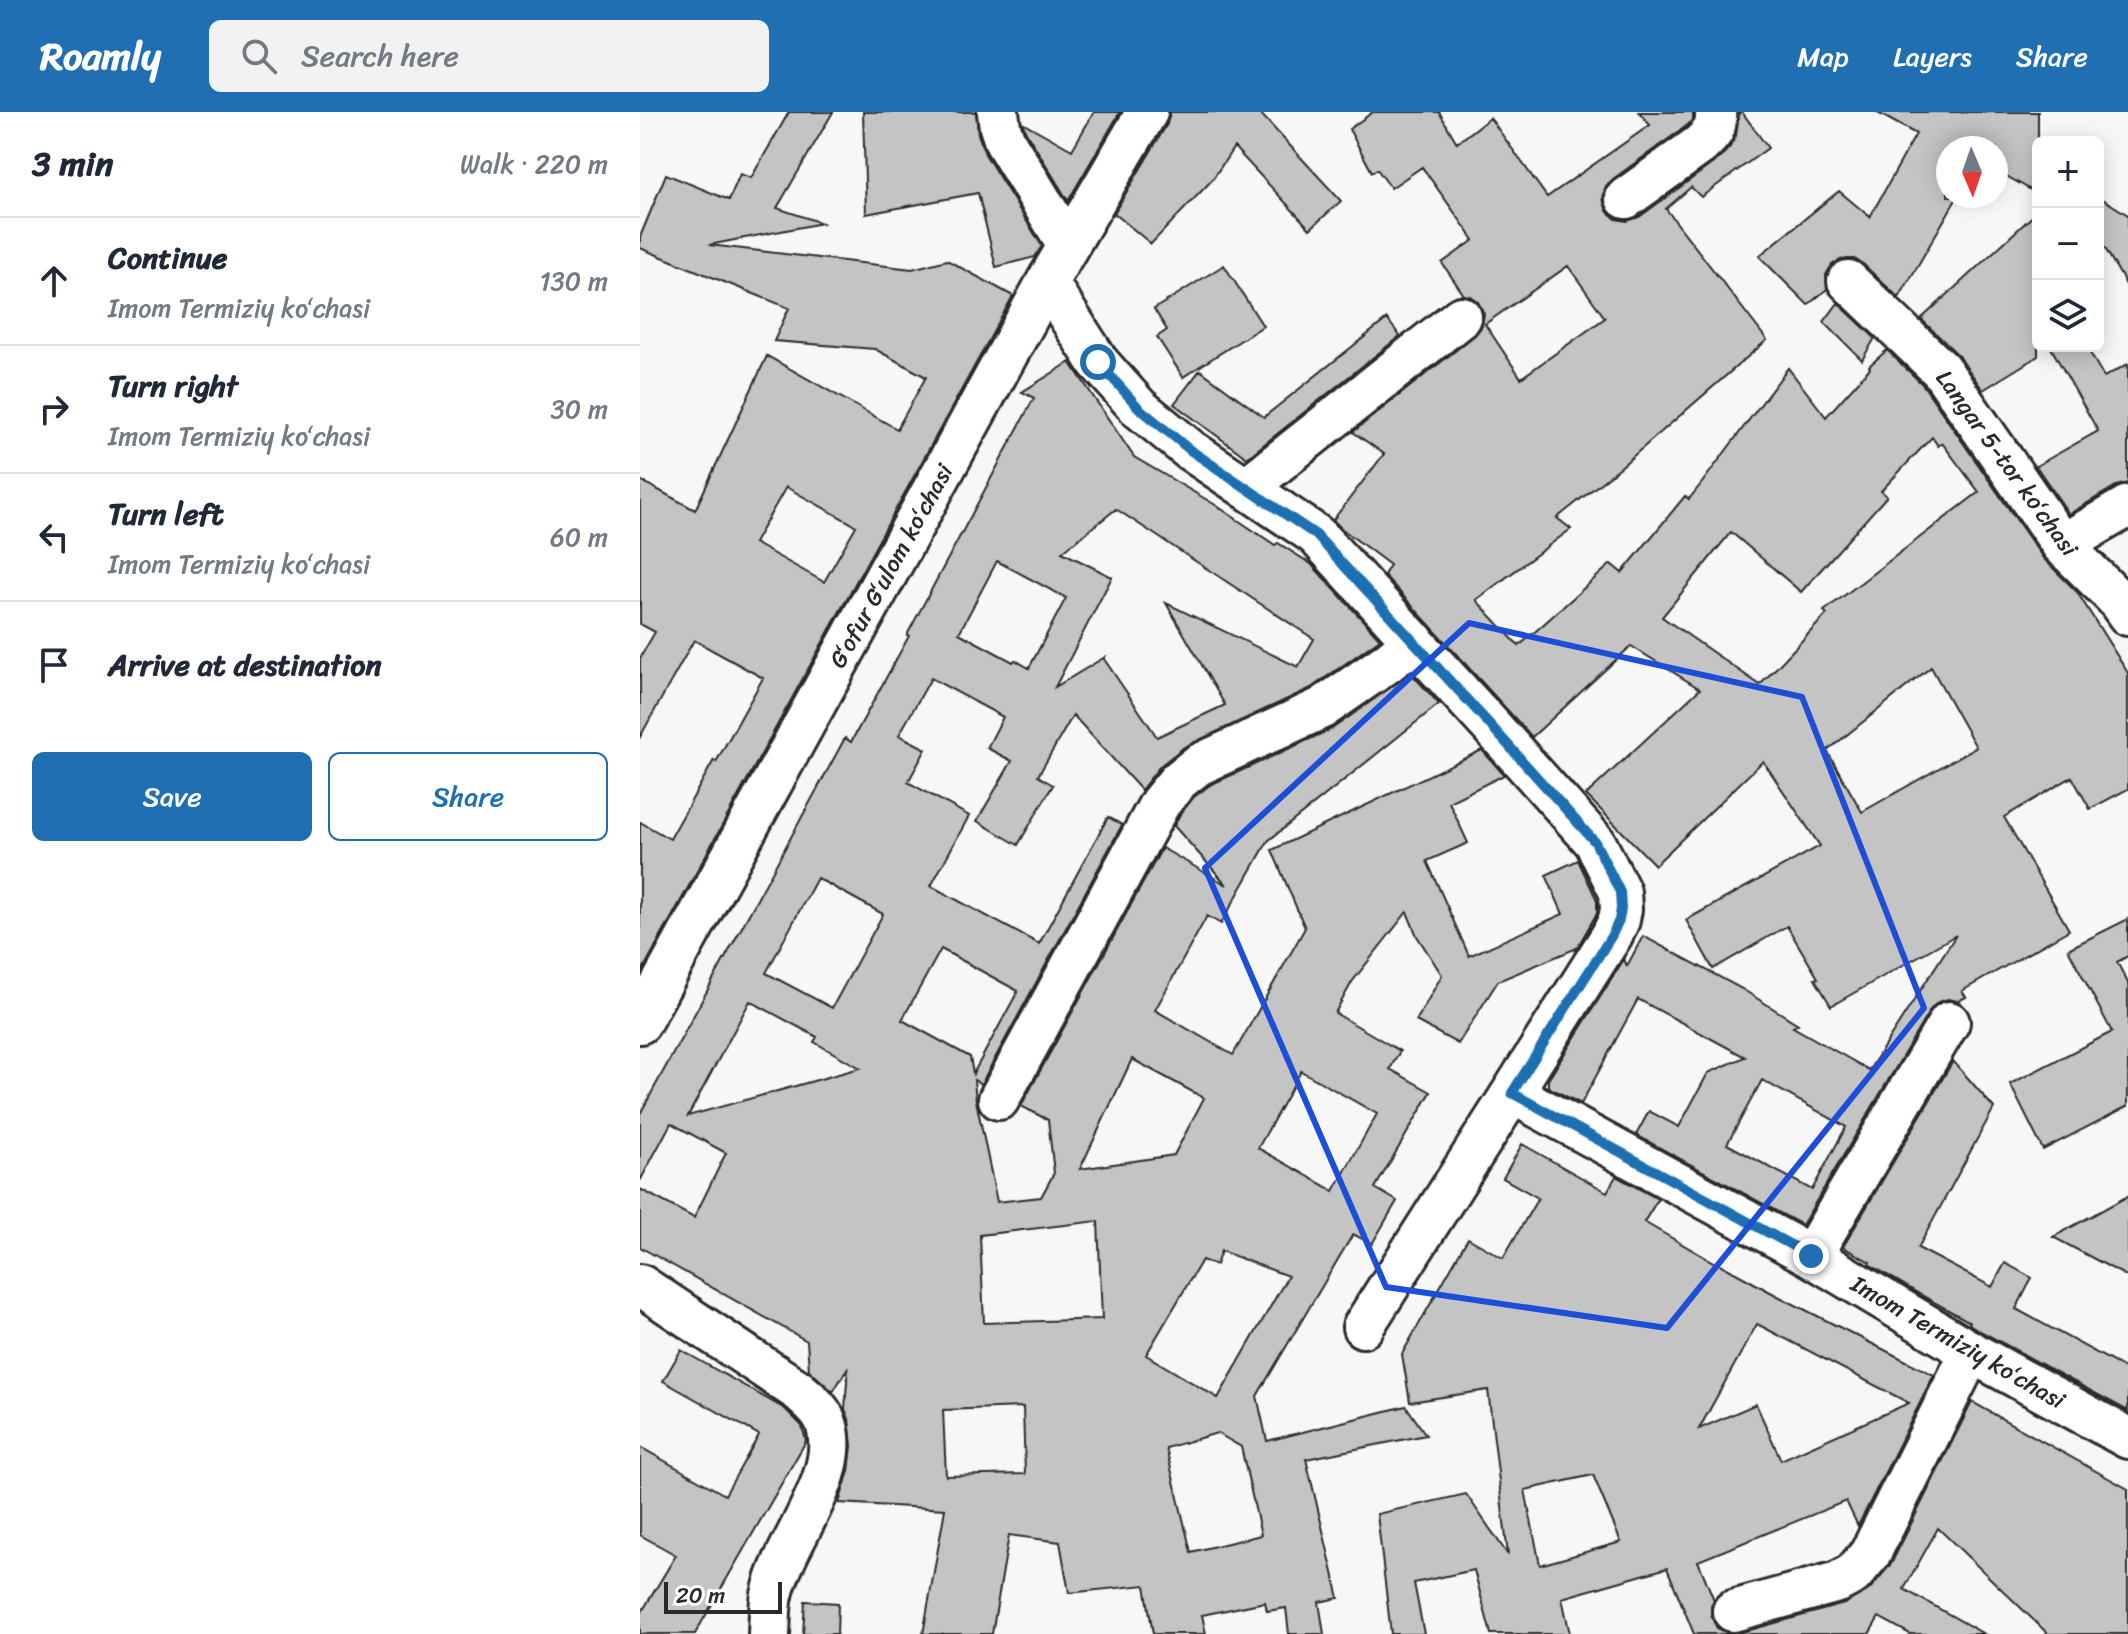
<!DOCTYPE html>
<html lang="en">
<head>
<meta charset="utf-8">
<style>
	body { margin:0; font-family:Sriracha,sans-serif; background:#f2f2f3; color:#1f2937 }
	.controls { position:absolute; right:24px; top:24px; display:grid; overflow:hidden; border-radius:12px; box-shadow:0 4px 20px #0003 }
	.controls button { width:72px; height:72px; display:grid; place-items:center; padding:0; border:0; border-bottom:2px solid #e0e1e3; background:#fff; color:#1f2937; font:40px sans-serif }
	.compass { position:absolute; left:1296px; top:24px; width:72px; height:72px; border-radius:50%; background:#fff; box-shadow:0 4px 20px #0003; rotate:178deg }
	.scale { position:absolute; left:24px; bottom:20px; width:118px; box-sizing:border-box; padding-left:8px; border:4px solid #2b2b2b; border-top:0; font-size:22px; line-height:28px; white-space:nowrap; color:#2b2b2b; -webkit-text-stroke:6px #fff; paint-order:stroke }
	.stop { position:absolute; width:24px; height:24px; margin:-18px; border:6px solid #1f6fb2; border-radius:50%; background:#fff }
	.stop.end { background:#1f6fb2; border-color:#fff; box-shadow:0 2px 8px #0008 }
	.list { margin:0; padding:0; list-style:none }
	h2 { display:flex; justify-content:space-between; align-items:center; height:104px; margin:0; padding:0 32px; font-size:34px }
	h2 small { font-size:26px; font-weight:400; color:#747a83 }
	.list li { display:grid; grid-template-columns:52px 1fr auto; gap:24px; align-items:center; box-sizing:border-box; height:128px; padding:0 32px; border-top:2px solid #e0e1e3 }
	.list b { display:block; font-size:30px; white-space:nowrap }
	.list p { margin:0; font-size:26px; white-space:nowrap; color:#747a83 }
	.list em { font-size:26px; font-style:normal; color:#747a83 }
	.actions { display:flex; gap:16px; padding:24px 32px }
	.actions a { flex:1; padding:18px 0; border:2px solid #1f6fb2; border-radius:12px; text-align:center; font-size:28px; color:#1f6fb2 }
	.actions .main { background:#1f6fb2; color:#fff }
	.icon { flex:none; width:44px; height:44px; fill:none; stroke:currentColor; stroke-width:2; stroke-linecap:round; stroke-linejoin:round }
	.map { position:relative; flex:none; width:1488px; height:1522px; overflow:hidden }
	header { display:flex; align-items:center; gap:48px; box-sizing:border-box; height:112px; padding:0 40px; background:#1f6fb2; color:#fff }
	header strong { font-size:38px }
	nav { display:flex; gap:44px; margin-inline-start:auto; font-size:28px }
	.search { width:560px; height:72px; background:#f2f2f3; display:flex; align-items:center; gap:20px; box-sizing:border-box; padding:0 28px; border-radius:12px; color:#747a83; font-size:30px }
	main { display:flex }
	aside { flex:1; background:#fff }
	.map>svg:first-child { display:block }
	.building { fill:#c4c4c4; stroke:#2b2b2b; stroke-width:2; fill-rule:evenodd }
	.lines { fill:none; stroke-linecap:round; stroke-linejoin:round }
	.minor-casing { stroke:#2b2b2b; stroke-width:46 }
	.minor { stroke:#fff; stroke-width:40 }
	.route { stroke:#1f6fb2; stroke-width:10 }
	.marked { fill:none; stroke:#1d4ed8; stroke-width:6; stroke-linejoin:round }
	.labels { text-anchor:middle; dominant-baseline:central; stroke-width:8; stroke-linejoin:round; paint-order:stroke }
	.street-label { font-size:24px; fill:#2b2b2b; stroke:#fff }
</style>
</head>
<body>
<header>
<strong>Roamly</strong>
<div class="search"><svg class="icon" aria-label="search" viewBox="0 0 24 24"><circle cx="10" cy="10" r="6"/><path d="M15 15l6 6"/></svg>Search here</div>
<nav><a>Map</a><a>Layers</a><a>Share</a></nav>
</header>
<main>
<aside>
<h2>3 min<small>Walk · 220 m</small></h2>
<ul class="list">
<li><svg class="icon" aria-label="ahead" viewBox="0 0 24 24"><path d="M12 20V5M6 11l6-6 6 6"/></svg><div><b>Continue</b><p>Imom Termiziy koʻchasi</p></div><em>130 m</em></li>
<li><svg class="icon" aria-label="right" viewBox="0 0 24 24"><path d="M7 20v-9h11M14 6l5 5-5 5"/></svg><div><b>Turn right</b><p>Imom Termiziy koʻchasi</p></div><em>30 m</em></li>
<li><svg class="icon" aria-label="left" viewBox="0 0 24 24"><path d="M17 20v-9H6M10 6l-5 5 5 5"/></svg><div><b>Turn left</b><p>Imom Termiziy koʻchasi</p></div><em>60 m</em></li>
<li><svg class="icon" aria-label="arrive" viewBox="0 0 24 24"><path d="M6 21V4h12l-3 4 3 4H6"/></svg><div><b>Arrive at destination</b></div></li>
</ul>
<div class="actions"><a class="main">Save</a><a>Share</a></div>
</aside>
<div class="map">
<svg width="1488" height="1522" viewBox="0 0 1488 1522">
	<rect width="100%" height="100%" fill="#f7f7f7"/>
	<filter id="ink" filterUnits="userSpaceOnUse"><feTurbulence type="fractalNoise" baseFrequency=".0125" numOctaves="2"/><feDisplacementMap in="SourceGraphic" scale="16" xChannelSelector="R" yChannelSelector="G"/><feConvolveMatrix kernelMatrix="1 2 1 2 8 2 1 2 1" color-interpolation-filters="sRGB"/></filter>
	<g filter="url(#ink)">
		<!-- building -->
		<path class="building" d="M 149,0 L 193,0 L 137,96 L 182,111 L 69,133 L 272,157 L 307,148 L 373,184 L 0,863 L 0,710 L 30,727 L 74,648 L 76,650 L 123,566 L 54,528 L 0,625 L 0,546 L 15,520 L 0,512 L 0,368 L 55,398 L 127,244 L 257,317 L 286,265 L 235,237 L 134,229 L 149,196 L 0,136 L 0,125 L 26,62 L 89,88 L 100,62 L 111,66 ZM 146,375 L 216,414 L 184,470 L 114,431 Z
			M 223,0 L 336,0 L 338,22 L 345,42 L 402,134 L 395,145 L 356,155 L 338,81 L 226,102 Z
			M 454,0 L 480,0 L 428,89 L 386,20 L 382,10 L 432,38 Z
			M 530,0 L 619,0 L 701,89 L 670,117 L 594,35 L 572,68 L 511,132 L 474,101 L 527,12 Z
			M 733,0 L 799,0 L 817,31 L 850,6 L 907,85 L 1010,13 L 999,0 L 1053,0 L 1053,8 L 1045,15 L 973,67 L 965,76 L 963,87 L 967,99 L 976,107 L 987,109 L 999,105 L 1080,46 L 1090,35 L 1096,24 L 1099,0 L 1102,0 L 1128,36 L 1061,85 L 1051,75 L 1026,97 L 1127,228 L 983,353 L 917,406 L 931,417 L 836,488 L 879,534 L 971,452 L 982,461 L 1045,384 L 1049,387 L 1061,372 L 1148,256 L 1186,305 L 1230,256 L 1229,254 L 1247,238 L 1283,273 L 1403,446 L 1437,480 L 1488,561 L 1488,677 L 1450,697 L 1432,665 L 1364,705 L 1429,818 L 1322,879 L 1326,885 L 1318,889 L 1308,887 L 1298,890 L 1290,898 L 1162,1113 L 996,1023 L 1009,999 L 1039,1015 L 1068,961 L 1105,945 L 998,887 L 941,992 L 908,975 L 908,968 L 984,847 L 987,854 L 1003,824 L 1102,877 L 1158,912 L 1153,915 L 1229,958 L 1316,823 L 1191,894 L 1175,867 L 1178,866 L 1147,814 L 1073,857 L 1046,808 L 1180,734 L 1123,649 L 1015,753 L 946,683 L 1060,577 L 991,534 L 892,625 L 744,463 L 750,453 L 702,417 L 693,408 L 744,342 L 713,320 L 835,223 L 842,214 L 844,202 L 838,190 L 830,184 L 824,183 L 802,151 L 834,128 L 782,55 L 751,76 L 737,57 L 732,60 L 709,17 ZM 928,154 L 965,206 L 881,266 L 845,212 ZM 1292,325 L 1298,334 L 1302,331 L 1339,380 L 1184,499 L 1187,502 L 1120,573 L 1022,505 L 1091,420 L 1161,480 L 1247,384 L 1241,379 ZM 1291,555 L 1336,635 L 1222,700 L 1187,639 ZM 1122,968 L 1206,1015 L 1172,1078 L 1087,1032 Z
			M 1236,0 L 1398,0 L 1398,82 L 1356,58 L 1356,36 L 1308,36 L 1308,84 L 1318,84 L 1259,186 L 1223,152 L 1214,147 L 1202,147 L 1192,153 L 1186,163 L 1187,177 L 1168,193 L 1119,144 L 1199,79 L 1230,105 L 1276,22 Z
			M 1458,84 L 1488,103 L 1488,176 L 1458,124 Z
			M 1398,99 L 1398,244 L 1343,278 L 1317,242 L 1281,207 Z
			M 584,153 L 623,214 L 543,265 L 517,225 L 527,218 L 514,197 Z
			M 1198,191 L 1235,226 L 1222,248 L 1184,210 Z
			M 747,207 L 760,224 L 607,346 L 534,292 L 560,258 L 624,305 Z
			M 1410,234 L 1446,234 L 1464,265 L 1488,252 L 1488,371 L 1476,374 L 1429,402 L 1396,354 L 1458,319 Z
			M 430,250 L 494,345 L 574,392 L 635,433 L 638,431 L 671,452 L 740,527 L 671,576 L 544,635 L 520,654 L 501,678 L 433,603 L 398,664 L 413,673 L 378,733 L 337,709 L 372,649 L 347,636 L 363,605 L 291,566 L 259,623 L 286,637 L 268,670 L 329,704 L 291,774 L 399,832 L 468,705 L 482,713 L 341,972 L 334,968 L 336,988 L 357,1090 L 401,1085 L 414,1061 L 408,1008 L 381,994 L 522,736 L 587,773 L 534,714 L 539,704 L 554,685 L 570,673 L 692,617 L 771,561 L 799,592 L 628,729 L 581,812 L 567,804 L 515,898 L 593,943 L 665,816 L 632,738 L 842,638 L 864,663 L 809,690 L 828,731 L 787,749 L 829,844 L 923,802 L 906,763 L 938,748 L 957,788 L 957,801 L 937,836 L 858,869 L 818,932 L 776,909 L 802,863 L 777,824 L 767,800 L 712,870 L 695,901 L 760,939 L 750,957 L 791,980 L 735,1076 L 757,1089 L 732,1132 L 713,1122 L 617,1284 L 627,1329 L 766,1294 L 786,1323 L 666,1347 L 699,1486 L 679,1490 L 684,1522 L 649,1522 L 646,1496 L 627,1499 L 625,1490 L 562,1503 L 566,1522 L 513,1522 L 505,1473 L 429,1481 L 420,1430 L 369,1423 L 352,1522 L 283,1522 L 305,1397 L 199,1391 L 209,1359 L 212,1334 L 209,1307 L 205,1297 L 208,1255 L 193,1280 L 169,1258 L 167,1229 L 0,1135 L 0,1077 L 54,1106 L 86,1041 L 31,1011 L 0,1069 L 0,1002 L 205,626 L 211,630 L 269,524 L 267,523 L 394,286 L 382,280 ZM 476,397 L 674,527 L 658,555 L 526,491 L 585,593 L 517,625 L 464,547 L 465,545 L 415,575 L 472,465 L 422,440 ZM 357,449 L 426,486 L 389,556 L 375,548 L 373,550 L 319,521 ZM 177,766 L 243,802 L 192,896 L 126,861 ZM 301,837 L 378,879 L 333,962 L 330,945 L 262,908 ZM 110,889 L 177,925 L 174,930 L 220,956 L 48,1004 ZM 492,947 L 564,986 L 534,1043 L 440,1057 ZM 661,959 L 737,1002 L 694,1079 L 618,1036 ZM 458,1109 L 462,1207 L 344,1211 L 340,1123 ZM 581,1139 L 648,1164 L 578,1286 L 506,1243 L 562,1148 L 576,1153 ZM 383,1295 L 385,1362 L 306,1364 L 303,1298 ZM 577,1321 L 601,1335 L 621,1423 L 551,1440 L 526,1336 Z
			M 1488,807 L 1488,844 L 1477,850 L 1488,871 L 1488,994 L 1403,1038 L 1370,972 L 1472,920 L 1428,837 Z
			M 1313,949 L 1354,996 L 1278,1136 L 1352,1175 L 1365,1151 L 1392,1166 L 1376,1197 L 1488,1258 L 1488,1299 L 1342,1220 L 1329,1212 L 1330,1210 L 1281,1183 L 1229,1152 L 1230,1150 L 1203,1135 Z
			M 882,1032 L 967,1080 L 976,1064 L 1018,1087 L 1004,1110 L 1075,1151 L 1076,1150 L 1134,1182 L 1294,1263 L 1218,1414 L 1206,1389 L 1058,1449 L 1074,1488 L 1071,1494 L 1071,1504 L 1077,1516 L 1088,1521 L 1099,1521 L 1204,1492 L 1230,1477 L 1251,1452 L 1332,1290 L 1488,1377 L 1488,1522 L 1408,1522 L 1298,1416 L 1264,1477 L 1344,1522 L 1270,1522 L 1239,1505 L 1229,1522 L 1054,1522 L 1027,1456 L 922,1486 L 930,1522 L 851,1522 L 834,1458 L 774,1471 L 784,1522 L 751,1522 L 737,1402 L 826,1382 L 868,1443 L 848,1278 L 770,1290 L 762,1242 L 828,1126 L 863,1146 L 898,1086 L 863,1066 ZM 1117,1212 L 1269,1291 L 1141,1348 L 1116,1292 L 1059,1317 ZM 953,1363 L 981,1430 L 900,1453 L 885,1378 Z
			M 1488,1084 L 1488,1165 L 1413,1125 Z
			M 41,1238 L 145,1297 L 162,1314 L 166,1329 L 55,1522 L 0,1522 L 0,1503 L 36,1443 L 0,1423 L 0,1335 L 85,1383 L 119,1323 L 23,1269 Z
			M 165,1489 L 198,1491 L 197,1522 L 163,1522 Z"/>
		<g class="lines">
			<defs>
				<path id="minor" d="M 358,0 L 360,15 L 365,30 L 428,133
					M 986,86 L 1060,33 C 1072,22 1077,17 1076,0
					M 1208,169 L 1301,258 L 1422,433 L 1476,486 L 1488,503
					M 407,170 L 458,250 L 499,296 L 550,338 L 676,423 L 852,615 L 955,730 L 980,780 L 981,797 L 979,808 L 972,823 L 872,981 L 1171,1144 L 1331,1240 L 1488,1326
					M 606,376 L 821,205
					M 1422,433 L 1488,394
					M 0,911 L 407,170 L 507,0
					M 359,987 L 520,691 L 538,669 L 558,653 L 682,596 L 747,551 L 774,529
					M 1171,1144 L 1309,910
					M 0,1173 L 159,1279 C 169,1288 182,1298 186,1311 C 204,1363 145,1429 133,1479 C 129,1492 130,1508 129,1522
					M 723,1215 L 872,981
					M 1093,1499 L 1198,1470 L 1213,1462 L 1230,1442 L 1331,1240"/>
			</defs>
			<!-- minor casing -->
			<use href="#minor" class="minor-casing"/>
			<!-- minor -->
			<use href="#minor" class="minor"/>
		</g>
	</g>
	<g class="lines" filter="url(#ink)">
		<!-- route -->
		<path class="route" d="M 458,250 L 499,296 L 550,338 L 676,423 L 852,615 L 955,730 L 980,780 L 981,797 L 979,808 L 972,823 L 872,981 L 1171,1144"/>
	</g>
	<!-- marked area -->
	<path class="marked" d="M 829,511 L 1162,585 L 1284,896 L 1027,1216 L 746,1175 L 565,756 Z"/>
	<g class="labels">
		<!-- street labels -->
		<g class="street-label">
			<text transform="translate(1367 351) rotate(54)">Langar 5-tor koʻchasi</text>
			<text transform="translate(251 454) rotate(-61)">Gʻofur Gʻulom koʻchasi</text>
			<text transform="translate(1318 1230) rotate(30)">Imom Termiziy koʻchasi</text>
		</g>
	</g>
</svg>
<div class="controls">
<button>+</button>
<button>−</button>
<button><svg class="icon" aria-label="layers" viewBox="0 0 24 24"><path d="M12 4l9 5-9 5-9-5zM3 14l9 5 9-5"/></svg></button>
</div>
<svg class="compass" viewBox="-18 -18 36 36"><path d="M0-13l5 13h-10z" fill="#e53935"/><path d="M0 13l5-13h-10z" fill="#747a83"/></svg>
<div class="scale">20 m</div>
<div class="stop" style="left:458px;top:250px"></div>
<div class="stop end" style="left:1171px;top:1144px"></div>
</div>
</main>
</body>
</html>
